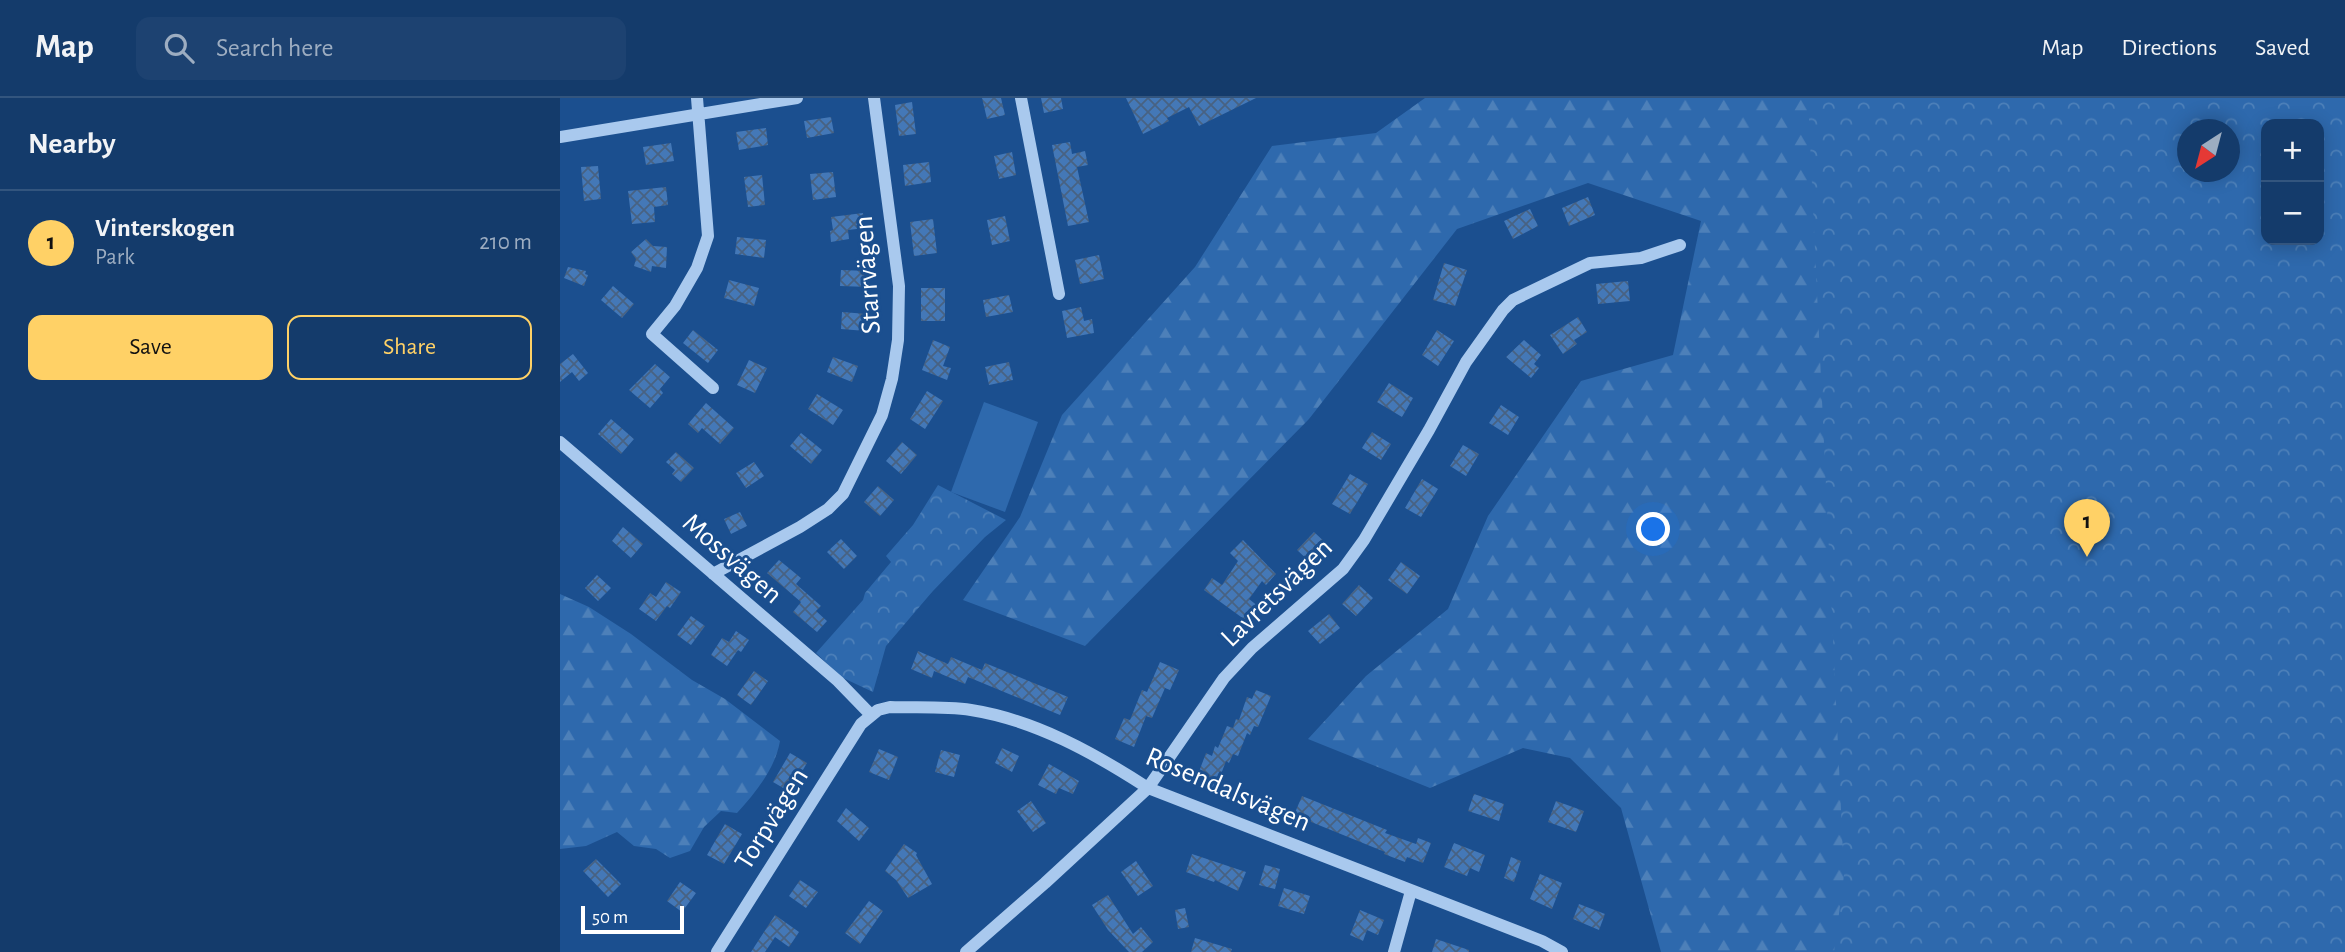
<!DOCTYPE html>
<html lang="en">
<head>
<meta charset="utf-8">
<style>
	body { margin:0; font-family:"Alegreya Sans",sans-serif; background:#1d4271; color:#f1f3f6 }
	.controls { position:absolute; right:21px; top:21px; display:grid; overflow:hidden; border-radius:14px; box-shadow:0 4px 18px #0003 }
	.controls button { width:63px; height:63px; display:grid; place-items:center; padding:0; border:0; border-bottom:2px solid #33557e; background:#143b6b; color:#f1f3f6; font:35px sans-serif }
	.compass { position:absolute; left:1617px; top:21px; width:63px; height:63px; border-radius:50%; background:#143b6b; box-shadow:0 4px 18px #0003; rotate:216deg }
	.scale { position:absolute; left:21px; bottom:18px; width:103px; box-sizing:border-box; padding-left:7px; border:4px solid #fff; border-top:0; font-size:19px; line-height:24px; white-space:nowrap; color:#fff; -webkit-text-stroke:5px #1b4f8f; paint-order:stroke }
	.you { position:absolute; left:1094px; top:432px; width:24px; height:24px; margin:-18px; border:5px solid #fff; border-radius:50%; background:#1a73e8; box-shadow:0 0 0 10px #1a73e833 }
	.badge { display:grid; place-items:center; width:46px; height:46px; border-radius:50%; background:#ffd166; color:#111; font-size:23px; font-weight:700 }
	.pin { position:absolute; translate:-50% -58px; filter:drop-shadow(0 2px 4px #0008) }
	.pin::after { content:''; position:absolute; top:37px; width:24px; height:21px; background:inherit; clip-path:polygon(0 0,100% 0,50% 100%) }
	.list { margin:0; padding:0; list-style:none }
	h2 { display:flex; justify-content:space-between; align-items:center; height:91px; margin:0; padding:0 28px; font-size:30px }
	h2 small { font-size:23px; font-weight:400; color:#9dadc1 }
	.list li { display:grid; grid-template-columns:46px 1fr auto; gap:21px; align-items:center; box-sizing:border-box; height:105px; padding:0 28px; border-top:2px solid #33557e }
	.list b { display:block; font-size:26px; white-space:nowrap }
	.list p { margin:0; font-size:23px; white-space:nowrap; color:#9dadc1 }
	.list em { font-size:23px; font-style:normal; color:#9dadc1 }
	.actions { display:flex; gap:14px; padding:21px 28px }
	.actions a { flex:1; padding:16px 0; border:2px solid #ffd166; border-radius:14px; text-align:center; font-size:24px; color:#ffd166 }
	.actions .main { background:#ffd166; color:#111 }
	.icon { flex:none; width:38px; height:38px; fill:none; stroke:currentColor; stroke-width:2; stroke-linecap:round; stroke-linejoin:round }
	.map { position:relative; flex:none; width:1785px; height:854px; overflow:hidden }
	header { display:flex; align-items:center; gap:42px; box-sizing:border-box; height:98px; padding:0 35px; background:#143b6b; border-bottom:2px solid #33557e }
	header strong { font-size:33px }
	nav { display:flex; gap:38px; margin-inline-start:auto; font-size:24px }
	.search { width:490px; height:63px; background:#1d4271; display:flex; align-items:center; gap:18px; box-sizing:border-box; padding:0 24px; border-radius:14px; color:#9dadc1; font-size:26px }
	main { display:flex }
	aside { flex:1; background:#143b6b }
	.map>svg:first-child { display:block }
	.forest { fill:url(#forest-firs); fill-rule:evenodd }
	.park { fill:url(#park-crowns); fill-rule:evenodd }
	.pitch { fill:#2e69ad }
	.building { fill:url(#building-cross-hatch) }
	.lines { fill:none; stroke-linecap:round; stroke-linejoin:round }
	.minor { stroke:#a9c9ee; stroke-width:12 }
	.labels { text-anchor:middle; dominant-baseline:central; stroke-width:6; stroke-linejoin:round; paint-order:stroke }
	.street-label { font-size:28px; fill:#fff; stroke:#1b4f8f }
</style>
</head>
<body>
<header>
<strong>Map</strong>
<div class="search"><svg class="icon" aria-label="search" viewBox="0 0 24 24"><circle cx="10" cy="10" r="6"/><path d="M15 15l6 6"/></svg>Search here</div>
<nav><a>Map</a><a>Directions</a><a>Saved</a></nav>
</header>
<main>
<aside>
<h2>Nearby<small></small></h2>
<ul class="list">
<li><span class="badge">1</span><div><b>Vinterskogen</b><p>Park</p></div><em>210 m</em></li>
</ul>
<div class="actions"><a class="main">Save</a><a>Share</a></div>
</aside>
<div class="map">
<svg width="1785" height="854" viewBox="0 0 1785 854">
	<defs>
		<pattern id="forest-firs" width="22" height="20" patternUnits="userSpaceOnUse" patternTransform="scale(1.75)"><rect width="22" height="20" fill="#2e69ad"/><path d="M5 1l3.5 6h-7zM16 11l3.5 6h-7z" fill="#4d80b9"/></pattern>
		<pattern id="park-crowns" width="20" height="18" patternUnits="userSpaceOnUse" patternTransform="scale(1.75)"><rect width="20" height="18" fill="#2e69ad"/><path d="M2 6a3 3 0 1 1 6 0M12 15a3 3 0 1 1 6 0" fill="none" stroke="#4d80b9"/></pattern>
		<pattern id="building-cross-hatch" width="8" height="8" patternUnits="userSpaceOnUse" patternTransform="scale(1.75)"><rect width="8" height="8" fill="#4478b7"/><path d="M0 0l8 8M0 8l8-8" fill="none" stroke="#486282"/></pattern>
	</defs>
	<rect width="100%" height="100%" fill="#1b4f8f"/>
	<!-- forest -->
	<path class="forest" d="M 865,0 L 1785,0 L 1785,854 L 1101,854 L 1061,710 L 1010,660 L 963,650 L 870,690 L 748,641 L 806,578 L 888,511 L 928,418 L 1021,283 L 1113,257 L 1141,123 L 1028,85 L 897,131 L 749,321 L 525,548 L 403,502 L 460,419 L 502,317 L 635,169 L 712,48 L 816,35 ZM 1706,26 L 1759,26 L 1759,142 L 1706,142 ZM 1628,32 L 1670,32 L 1670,74 L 1628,74 Z
		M 0,496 L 29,509 L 71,536 L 132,582 L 165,601 L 220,643 C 215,671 196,694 177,715 L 161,713 L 144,729 L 130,753 L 110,760 L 96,751 L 74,748 L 57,734 L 26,748 L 0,751 Z"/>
	<!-- park -->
	<path class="park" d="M 1248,0 L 1785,0 L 1785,854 L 1274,854 L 1284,777 ZM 1706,26 L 1759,26 L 1759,142 L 1706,142 ZM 1628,32 L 1670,32 L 1670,74 L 1628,74 Z
		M 378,387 L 446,422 L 425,439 L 372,494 L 326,548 L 313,594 L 281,579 L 256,555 L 303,502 L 305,495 L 331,464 L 326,458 L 353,427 Z"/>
	<!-- pitch -->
	<path class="pitch" d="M 424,304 L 478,324 L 445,414 L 391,394 Z"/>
	<!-- building -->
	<path class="building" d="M 422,0 L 441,0 L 445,17 L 427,21 Z
		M 481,0 L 501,0 L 503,11 L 484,15 Z
		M 566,0 L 696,0 L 639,28 L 629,9 L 607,20 L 609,23 L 583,36 Z
		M 352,4 L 356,36 L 339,38 L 335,7 Z
		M 271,19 L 274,35 L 247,40 L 244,23 Z
		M 206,30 L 208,47 L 179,52 L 176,34 Z
		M 510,44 L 512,56 L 525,53 L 528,67 L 517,69 L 529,124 L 508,128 L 492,47 Z
		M 111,45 L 114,63 L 86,67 L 83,49 Z
		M 452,54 L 456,77 L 439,81 L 434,58 Z
		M 369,64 L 371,84 L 345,88 L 343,67 Z
		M 38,68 L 41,101 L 24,103 L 21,69 Z
		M 273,74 L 276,99 L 253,102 L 250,76 Z
		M 202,77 L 205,107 L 188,109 L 184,79 Z
		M 106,89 L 108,107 L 94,109 L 95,124 L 72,126 L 68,93 Z
		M 1028,99 L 1035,117 L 1009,128 L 1002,110 Z
		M 970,111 L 978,128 L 953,141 L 944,123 Z
		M 303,115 L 305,130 L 288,132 L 289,141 L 271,144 L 270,133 L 273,132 L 271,119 Z
		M 445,118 L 450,143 L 432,147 L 427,122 Z
		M 373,121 L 377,155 L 354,158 L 350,124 Z
		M 177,139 L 206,142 L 204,160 L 175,156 Z
		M 86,141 L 93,148 L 107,149 L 106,170 L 92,168 L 91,174 L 74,168 L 76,161 L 71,154 Z
		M 539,157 L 544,181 L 520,186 L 515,162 Z
		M 884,165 L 907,172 L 895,208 L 873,202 Z
		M 8,169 L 26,173 L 25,176 L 28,177 L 24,188 L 4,180 Z
		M 281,172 L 309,173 L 309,189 L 280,188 Z
		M 169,182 L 199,190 L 194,208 L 164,200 Z
		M 1068,183 L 1070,203 L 1038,206 L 1036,186 Z
		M 53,188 L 74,206 L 62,220 L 41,202 Z
		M 361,190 L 385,190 L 385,223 L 361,223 Z
		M 449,197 L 453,214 L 426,219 L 423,202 Z
		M 521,209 L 524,223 L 532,221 L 534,235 L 507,240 L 502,213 Z
		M 282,214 L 307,216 L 306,233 L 281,231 Z
		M 1018,219 L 1027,234 L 1014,242 L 1017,246 L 1003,256 L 990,237 Z
		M 133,232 L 158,252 L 148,265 L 123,245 Z
		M 877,232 L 894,243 L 878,268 L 862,257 Z
		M 373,242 L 390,249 L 383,268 L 391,270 L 387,282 L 362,272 Z
		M 964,242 L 981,257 L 974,266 L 979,270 L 971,280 L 946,259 Z
		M 13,256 L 28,275 L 19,283 L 12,274 L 0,284 L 0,266 Z
		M 273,259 L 298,268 L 292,284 L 267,274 Z
		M 189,262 L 207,270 L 195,295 L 177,287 Z
		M 449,264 L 453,282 L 429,287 L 425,269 Z
		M 95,266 L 110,279 L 100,291 L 103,295 L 90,310 L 69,292 Z
		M 829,285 L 853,300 L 842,319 L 817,304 Z
		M 367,293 L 383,303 L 365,331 L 350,321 Z
		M 257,296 L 283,312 L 273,327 L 248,311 Z
		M 146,305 L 174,330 L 160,346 L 142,330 L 138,335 L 128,326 Z
		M 941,307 L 959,319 L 948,337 L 929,325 Z
		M 51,321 L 74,341 L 61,356 L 38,336 Z
		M 812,334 L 831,346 L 821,362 L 802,350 Z
		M 241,335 L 262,352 L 251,366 L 230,348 Z
		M 342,344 L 357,357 L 341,376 L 326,363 Z
		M 903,347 L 919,356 L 906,378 L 890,368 Z
		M 116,354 L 134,370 L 121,384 L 112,376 L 115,372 L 106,364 Z
		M 194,364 L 204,378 L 186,390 L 176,375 Z
		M 790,376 L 808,386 L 790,416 L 772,406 Z
		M 862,381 L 878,391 L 861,419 L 845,410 Z
		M 318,388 L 334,402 L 320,418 L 304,404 Z
		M 180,414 L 187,428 L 171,436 L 164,421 Z
		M 63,429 L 83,446 L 71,460 L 52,443 Z
		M 754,434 L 767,446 L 750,464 L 737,452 Z
		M 281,441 L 297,458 L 284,471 L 267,454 Z
		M 683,442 L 716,476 L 706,487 L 702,483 L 689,501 L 699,509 L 688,524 L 644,492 L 652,480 L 662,487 L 678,463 L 670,455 Z
		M 219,462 L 241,480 L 236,486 L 261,508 L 256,513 L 267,523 L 257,534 L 233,514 L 241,504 L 207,475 Z
		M 841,464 L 860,478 L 847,496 L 828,482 Z
		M 37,477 L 51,490 L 38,503 L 25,490 Z
		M 106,484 L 121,494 L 110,510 L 107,508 L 96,523 L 79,511 L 90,495 L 96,499 Z
		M 799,487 L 813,500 L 796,518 L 782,506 Z
		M 769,516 L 780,530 L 760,546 L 748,533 Z
		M 131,518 L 145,528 L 131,547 L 117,537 Z
		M 176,533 L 189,542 L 181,554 L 178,552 L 167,568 L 151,557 L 162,540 L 169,544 Z
		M 358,553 L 388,566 L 391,559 L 422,572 L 425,565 L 508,599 L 500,617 L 408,579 L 405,586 L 374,573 L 372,580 L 351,571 Z
		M 600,564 L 619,572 L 610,592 L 605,590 L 592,620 L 586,618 L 574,649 L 555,641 L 564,620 L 570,622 L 582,592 L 587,594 Z
		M 194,573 L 208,583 L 191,607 L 177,597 Z
		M 696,592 L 711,598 L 698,629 L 694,628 L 690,637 L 687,635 L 678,658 L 673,656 L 669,665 L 666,663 L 658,684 L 664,686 L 660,697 L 634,687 L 646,655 L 652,658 L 655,648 L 658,650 L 667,628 L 673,630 L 676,621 L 679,622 L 687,599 L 692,601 Z
		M 442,650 L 459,658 L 452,674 L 435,665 Z
		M 319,651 L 338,659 L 329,682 L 309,674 Z
		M 381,652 L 400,657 L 394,679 L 375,674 Z
		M 230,655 L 247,665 L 230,694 L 213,684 Z
		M 489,666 L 519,683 L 513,696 L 499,690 L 496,696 L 478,687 Z
		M 914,696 L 944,706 L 939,723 L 908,713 Z
		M 742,698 L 827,732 L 825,735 L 856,746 L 858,740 L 871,745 L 863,765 L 847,759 L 845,764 L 824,756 L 825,754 L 734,717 Z
		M 471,703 L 486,725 L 473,734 L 457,713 Z
		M 996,703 L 1024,713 L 1016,734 L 988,724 Z
		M 286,710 L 309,730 L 299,743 L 277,723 Z
		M 165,726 L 182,736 L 164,766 L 147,757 Z
		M 894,745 L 925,757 L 919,774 L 910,770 L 907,778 L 884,769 Z
		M 344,746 L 357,755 L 356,757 L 372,786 L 348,800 L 336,782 L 325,773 Z
		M 632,756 L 686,774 L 678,793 L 655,782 L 654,784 L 626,774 Z
		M 951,759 L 961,763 L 954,784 L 944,780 Z
		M 36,761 L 61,786 L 48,799 L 23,773 Z
		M 576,763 L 593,788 L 578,798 L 561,774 Z
		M 705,767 L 720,771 L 715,791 L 699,787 Z
		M 980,776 L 1002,785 L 992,811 L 970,801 Z
		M 240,782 L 258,794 L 246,810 L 229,798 Z
		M 120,784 L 136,795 L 122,814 L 107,803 Z
		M 724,790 L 750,798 L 744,816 L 718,808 Z
		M 548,797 L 573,836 L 581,829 L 593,844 L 582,854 L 569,854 L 548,832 L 532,807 Z
		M 309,803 L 323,813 L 300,846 L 285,835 Z
		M 1019,806 L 1045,816 L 1039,832 L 1013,821 Z
		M 625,810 L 629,829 L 618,831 L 615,812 Z
		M 800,812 L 824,822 L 818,837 L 807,832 L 803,843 L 790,837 Z
		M 215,817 L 239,834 L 229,849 L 215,839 L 205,854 L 191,854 Z
		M 635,840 L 672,851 L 671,854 L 631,854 Z
		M 876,841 L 909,852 L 909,854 L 872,854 Z"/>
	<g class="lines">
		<!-- minor -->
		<path class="minor" d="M 137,0 L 148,138 L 137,170 L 115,208 L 92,236 L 153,290
			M 461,0 L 499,196
			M 0,39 L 237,0
			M 0,344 L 278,583 L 311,617
			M 153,476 L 240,429 L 268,411 L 283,396 L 322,317 L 332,281 L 338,242 L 339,188 L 314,0
			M 157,854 L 301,626 L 318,612 L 330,609 C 356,610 385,608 411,612 C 475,622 534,655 588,690 L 982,843 L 1002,854
			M 406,854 L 485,785 L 588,690 L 664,580 L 692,550 L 783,471 L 804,442 L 869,332 L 906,264 L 943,212 L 953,202 L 1030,165 L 1081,160 L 1120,147
			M 834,854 L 851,793"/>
	</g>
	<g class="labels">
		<!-- street labels -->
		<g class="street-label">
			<text transform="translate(308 177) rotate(-94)">Starrvägen</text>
			<text transform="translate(172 461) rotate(41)">Mossvägen</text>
			<text transform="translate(717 495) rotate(-44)">Lavretsvägen</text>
			<text transform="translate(668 692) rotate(23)">Rosendalsvägen</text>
			<text transform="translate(212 721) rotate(-58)">Torpvägen</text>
		</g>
	</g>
</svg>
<div class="controls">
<button>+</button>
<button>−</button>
</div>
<svg class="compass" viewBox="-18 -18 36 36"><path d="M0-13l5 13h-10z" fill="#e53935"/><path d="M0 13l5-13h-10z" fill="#9dadc1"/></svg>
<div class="scale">50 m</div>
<div class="you"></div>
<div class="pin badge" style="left:1527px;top:459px">1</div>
</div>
</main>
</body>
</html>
